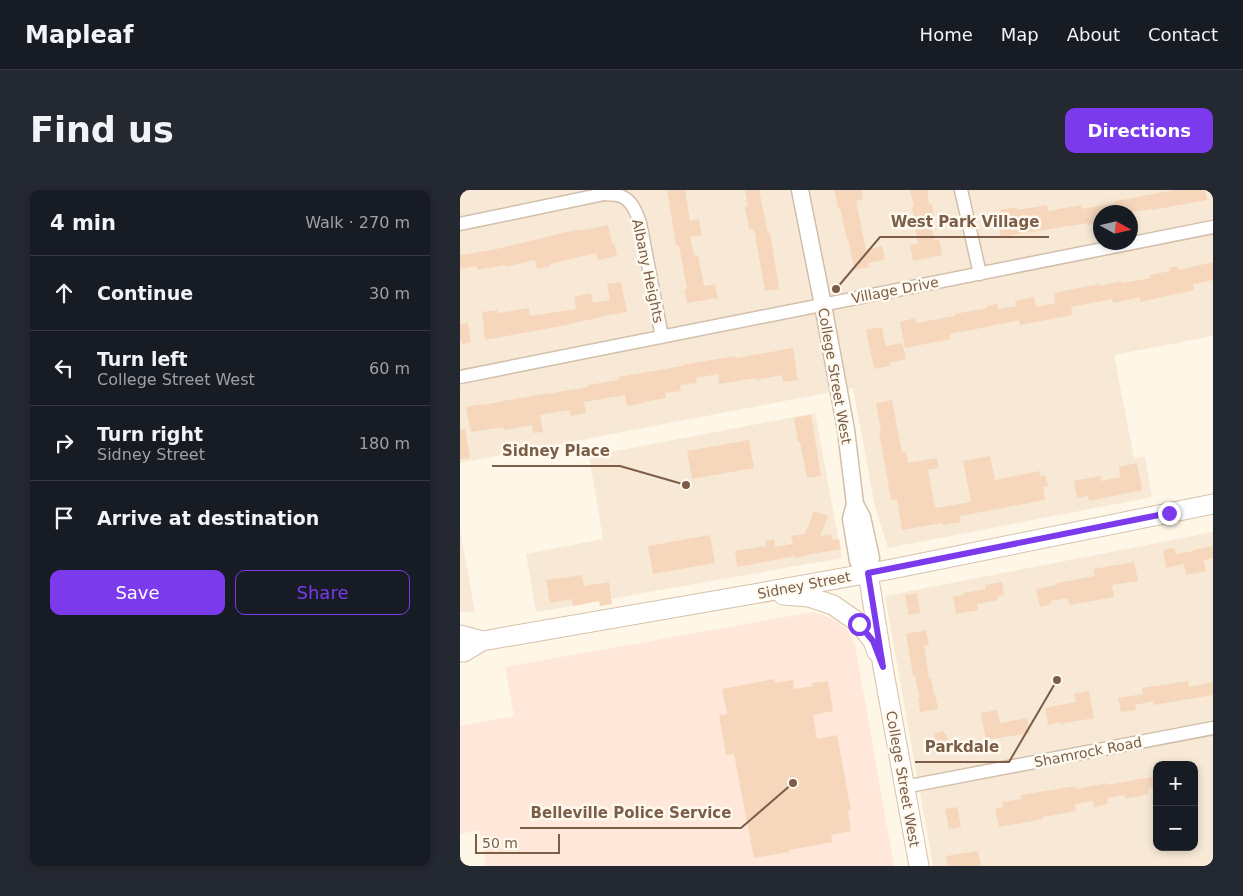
<!DOCTYPE html>
<html lang="en">
<head>
<meta charset="utf-8">
<style>
	body { margin:0; font-family:"DejaVu Sans",sans-serif; background:#242831; color:#f1f3f6 }
	.controls { position:absolute; right:15px; bottom:15px; display:grid; overflow:hidden; border-radius:10px; box-shadow:0 2px 8px #0003 }
	.controls button { width:45px; height:45px; display:grid; place-items:center; padding:0; border:0; border-bottom:1px solid #363941; background:#171b24; color:#f1f3f6; font:25px sans-serif }
	.compass { position:absolute; left:633px; top:15px; width:45px; height:45px; border-radius:50%; background:#171b24; box-shadow:0 2px 8px #0003; rotate:98deg }
	.scale { position:absolute; left:15px; bottom:12px; width:85px; box-sizing:border-box; padding-left:5px; border:2px solid #7b5d48; border-top:0; font-size:14px; line-height:18px; white-space:nowrap; color:#7b5d48; -webkit-text-stroke:4px #fffaef; paint-order:stroke }
	.stop { position:absolute; width:15px; height:15px; margin:-11px; border:4px solid #7c3aed; border-radius:50%; background:#fff }
	.stop.end { background:#7c3aed; border-color:#fff; box-shadow:0 1px 5px #0008 }
	.list { margin:0; padding:0; list-style:none }
	h2 { display:flex; justify-content:space-between; align-items:center; height:65px; margin:0; padding:0 20px; font-size:21px }
	h2 small { font-size:16px; font-weight:400; color:#9ea1a6 }
	.list li { display:grid; grid-template-columns:32px 1fr auto; gap:15px; align-items:center; box-sizing:border-box; height:75px; padding:0 20px; border-top:1px solid #363941 }
	.list b { display:block; font-size:19px; white-space:nowrap }
	.list p { margin:0; font-size:16px; white-space:nowrap; color:#9ea1a6 }
	.list em { font-size:16px; font-style:normal; color:#9ea1a6 }
	.actions { display:flex; gap:10px; padding:15px 20px }
	.actions a { flex:1; padding:11px 0; border:1px solid #7c3aed; border-radius:10px; text-align:center; font-size:18px; color:#7c3aed }
	.actions .main { background:#7c3aed; color:#fff }
	.icon { flex:none; width:28px; height:28px; fill:none; stroke:currentColor; stroke-width:2; stroke-linecap:round; stroke-linejoin:round }
	.map { position:relative; flex:none; width:753px; height:676px; overflow:hidden; border-radius:10px }
	header { display:flex; align-items:center; gap:30px; box-sizing:border-box; height:70px; padding:0 25px; background:#171b24; border-bottom:1px solid #363941 }
	header strong { font-size:24px }
	nav { display:flex; gap:28px; margin-inline-start:auto; font-size:18px }
	.intro { display:flex; align-items:center; justify-content:space-between; box-sizing:border-box; height:120px; padding:0 30px }
	h1 { margin:0; font-size:35px }
	.button { padding:12px 22px; border-radius:10px; background:#7c3aed; color:#fff; font-size:18px; font-weight:700 }
	main { display:flex; gap:30px; padding:0 30px }
	aside { flex:1; background:#171b24; border-radius:10px; box-shadow:0 2px 8px #0003 }
	.map>svg:first-child { display:block }
	.residential { fill:#f7e9d5; fill-rule:evenodd }
	.commercial { fill:#ffe7da }
	.building { fill:#f6d7bc }
	.lines { fill:none; stroke-linecap:round; stroke-linejoin:round }
	.minor-casing { stroke:#d2bfab; stroke-width:15 }
	.tertiary-casing { stroke:#d2bfab; stroke-width:19 }
	.secondary-casing { stroke:#d8c1ab; stroke-width:21 }
	.minor { stroke:#fff; stroke-width:12 }
	.tertiary { stroke:#fff; stroke-width:16 }
	.secondary { stroke:#fff; stroke-width:19 }
	.route { stroke:#7c3aed; stroke-width:6 }
	.labels { text-anchor:middle; dominant-baseline:central; stroke-width:5; stroke-linejoin:round; paint-order:stroke }
	.street-label { font-size:14px; fill:#7b5d48; stroke:#fffaef }
	.leader { fill:none; stroke:#7b5d48; stroke-width:2 }
	.callout-dot { fill:#7b5d48; stroke:#fffaef; stroke-width:2 }
	.callout-label { font-size:15px; text-anchor:middle; font-weight:bold; fill:#7b5d48; stroke:#fffaef; stroke-width:5; stroke-linejoin:round; paint-order:stroke }
</style>
</head>
<body>
<header>
<strong>Mapleaf</strong>
<nav><a>Home</a><a>Map</a><a>About</a><a>Contact</a></nav>
</header>
<div class="intro"><h1>Find us</h1><a class="button">Directions</a></div>
<main>
<aside>
<h2>4 min<small>Walk · 270 m</small></h2>
<ul class="list">
<li><svg class="icon" aria-label="ahead" viewBox="0 0 24 24"><path d="M12 20V5M6 11l6-6 6 6"/></svg><div><b>Continue</b></div><em>30 m</em></li>
<li><svg class="icon" aria-label="left" viewBox="0 0 24 24"><path d="M17 20v-9H6M10 6l-5 5 5 5"/></svg><div><b>Turn left</b><p>College Street West</p></div><em>60 m</em></li>
<li><svg class="icon" aria-label="right" viewBox="0 0 24 24"><path d="M7 20v-9h11M14 6l5 5-5 5"/></svg><div><b>Turn right</b><p>Sidney Street</p></div><em>180 m</em></li>
<li><svg class="icon" aria-label="arrive" viewBox="0 0 24 24"><path d="M6 21V4h12l-3 4 3 4H6"/></svg><div><b>Arrive at destination</b></div></li>
</ul>
<div class="actions"><a class="main">Save</a><a>Share</a></div>
</aside>
<div class="map">
<svg width="753" height="676" viewBox="0 0 753 676">
	<rect width="100%" height="100%" fill="#fef7e7"/>
	<!-- residential -->
	<path class="residential" d="M 0,0 L 753,0 L 753,146 L 654,165 L 674,268 L 685,267 L 692,307 L 428,358 L 415,317 L 393,198 L 0,273 ZM 640,22 L 670,22 L 670,52 L 640,52 Z
		M 355,223 L 382,368 L 76,422 L 66,364 L 143,349 L 129,266 Z
		M 0,339 L 15,422 L 0,422 Z
		M 753,342 L 753,676 L 473,676 L 425,406 ZM 697,575 L 734,575 L 734,657 L 697,657 Z"/>
	<!-- commercial -->
	<path class="commercial" d="M 353,422 L 366,426 L 379,433 L 389,442 L 395,455 L 434,676 L 26,676 L 19,640 L 0,644 L 0,536 L 54,526 L 45,477 Z"/>
	<!-- building -->
	<path class="building" d="M 207,0 L 225,0 L 230,31 L 239,29 L 242,45 L 230,47 L 234,66 L 238,65 L 244,96 L 255,94 L 258,108 L 227,113 L 224,99 L 227,99 L 219,55 L 216,55 Z
		M 285,0 L 299,0 L 308,43 L 310,43 L 319,99 L 305,101 L 294,39 L 289,39 L 285,17 L 288,16 Z
		M 374,0 L 401,0 L 403,9 L 396,11 L 406,60 L 422,56 L 425,70 L 408,73 L 409,77 L 395,80 L 388,49 L 387,50 L 380,18 L 378,18 Z
		M 450,0 L 467,0 L 469,14 L 472,14 L 475,30 L 471,30 L 474,50 L 479,49 L 482,65 L 453,71 L 450,55 L 458,54 L 452,17 L 454,17 Z
		M 715,0 L 745,0 L 747,10 L 692,20 L 692,19 L 673,22 L 640,22 L 640,33 L 628,35 L 628,33 L 541,47 L 538,32 L 542,31 L 540,20 L 557,17 L 557,20 L 587,15 L 588,21 L 621,15 L 622,19 L 655,13 L 655,11 Z
		M 148,35 L 152,53 L 154,53 L 157,66 L 138,70 L 136,63 L 90,74 L 90,76 L 77,79 L 75,70 L 45,77 L 45,75 L 17,80 L 17,76 L 0,79 L 0,65 L 32,60 L 119,39 L 119,41 Z
		M 753,72 L 753,90 L 733,94 L 734,100 L 680,112 L 680,107 L 653,113 L 652,109 L 611,117 L 612,125 L 560,135 L 559,130 L 521,138 L 490,144 L 490,149 L 445,158 L 440,132 L 455,128 L 456,133 L 495,126 L 494,124 L 527,118 L 526,116 L 537,114 L 538,119 L 556,116 L 555,111 L 574,107 L 576,117 L 595,113 L 594,103 L 639,94 L 640,96 L 661,91 L 662,93 L 691,88 L 690,85 L 710,81 L 709,78 L 718,76 L 719,80 Z
		M 161,92 L 167,122 L 139,127 L 139,128 L 112,133 L 112,134 L 25,150 L 22,122 L 37,120 L 38,123 L 69,118 L 70,126 L 116,119 L 114,107 L 131,103 L 133,113 L 150,110 L 147,94 Z
		M 8,133 L 11,152 L 2,154 L 2,150 L 0,151 L 0,134 Z
		M 422,137 L 426,156 L 442,153 L 446,169 L 429,173 L 430,176 L 414,179 L 406,140 Z
		M 333,158 L 338,190 L 323,192 L 322,185 L 296,190 L 296,188 L 259,194 L 258,184 L 236,188 L 237,193 L 220,195 L 221,201 L 205,203 L 206,208 L 183,212 L 184,213 L 167,216 L 165,205 L 124,212 L 126,223 L 111,226 L 109,220 L 80,225 L 83,242 L 73,243 L 72,235 L 44,240 L 43,237 L 11,242 L 6,217 L 22,214 L 22,215 L 87,203 L 87,204 L 128,197 L 128,195 L 159,190 L 158,187 L 222,176 L 222,175 L 275,166 L 276,168 Z
		M 432,210 L 442,263 L 446,262 L 448,273 L 477,268 L 479,278 L 468,280 L 475,318 L 511,312 L 503,271 L 530,266 L 535,290 L 580,281 L 580,286 L 585,285 L 588,296 L 583,297 L 585,310 L 500,326 L 501,332 L 483,335 L 482,333 L 442,340 L 437,309 L 431,310 L 419,241 L 421,240 L 416,213 Z
		M 351,225 L 361,286 L 347,288 L 340,252 L 338,252 L 334,228 Z
		M 0,239 L 5,239 L 10,268 L 0,269 Z
		M 289,250 L 294,278 L 232,289 L 227,261 Z
		M 677,273 L 682,300 L 629,311 L 628,306 L 617,308 L 614,291 L 640,286 L 641,291 L 660,287 L 659,277 Z
		M 354,321 L 368,326 L 360,346 L 371,344 L 372,350 L 379,349 L 381,359 L 346,365 L 346,366 L 335,368 L 335,366 L 277,377 L 275,361 L 306,356 L 305,351 L 314,349 L 315,357 L 333,354 L 331,346 L 345,344 Z
		M 250,345 L 255,373 L 193,384 L 188,356 Z
		M 753,356 L 753,368 L 744,370 L 746,381 L 726,385 L 724,374 L 706,378 L 703,360 L 714,358 L 716,364 L 733,361 L 733,360 Z
		M 674,372 L 678,391 L 652,395 L 654,407 L 609,415 L 608,408 L 590,411 L 591,414 L 580,417 L 576,399 L 597,395 L 597,393 L 635,386 L 633,379 Z
		M 122,385 L 124,396 L 149,392 L 152,414 L 140,416 L 139,411 L 113,416 L 112,409 L 90,413 L 86,390 Z
		M 542,392 L 544,405 L 537,406 L 538,410 L 517,414 L 518,420 L 496,424 L 493,407 L 504,405 L 503,403 L 526,399 L 525,395 Z
		M 457,403 L 460,423 L 449,425 L 445,405 Z
		M 466,440 L 469,455 L 464,456 L 469,488 L 471,488 L 474,505 L 475,505 L 478,519 L 460,522 L 458,508 L 460,508 L 455,486 L 453,486 L 446,444 Z
		M 314,489 L 315,493 L 333,490 L 334,499 L 353,496 L 352,493 L 368,491 L 373,521 L 353,525 L 357,549 L 377,545 L 391,621 L 388,621 L 391,641 L 371,645 L 373,652 L 329,660 L 329,662 L 294,668 L 274,564 L 266,565 L 259,525 L 267,524 L 262,499 Z
		M 728,491 L 729,497 L 753,492 L 753,505 L 693,515 L 693,511 L 675,515 L 676,520 L 661,522 L 658,508 L 683,504 L 682,498 Z
		M 629,501 L 634,528 L 600,534 L 600,532 L 588,535 L 585,518 L 616,512 L 614,504 Z
		M 537,520 L 540,533 L 567,528 L 570,543 L 526,550 L 521,523 Z
		M 484,541 L 484,544 L 486,543 L 489,555 L 486,556 L 487,562 L 474,564 L 473,555 L 476,555 L 474,543 Z
		M 697,586 L 697,596 L 688,598 L 689,604 L 665,609 L 664,605 L 647,608 L 648,614 L 634,617 L 633,611 L 615,614 L 616,621 L 583,627 L 583,629 L 539,637 L 535,619 L 543,617 L 542,612 L 562,609 L 561,605 L 615,596 L 616,599 L 647,593 L 647,595 Z
		M 497,617 L 501,637 L 489,639 L 485,619 Z
		M 518,661 L 521,676 L 488,676 L 486,666 Z"/>
	<g class="lines">
		<defs>
			<path id="minor" d="M 501,0 L 520,84
				M 0,34 L 144,4 C 148,5 153,4 157,5 C 171,8 176,21 180,33 L 202,147
				M 0,187 L 753,37
				M 444,597 L 753,538"/>
			<path id="tertiary" d="M 340,0 L 363,115 L 386,240 L 395,314 L 391,329 L 398,371 L 408,383
				M 395,314 L 402,327 L 411,368 L 408,383"/>
			<path id="secondary" d="M 408,383 L 423,477 L 459,676
				M 323,405 L 349,407 L 373,415 L 399,433 L 413,451 L 417,462
				M 0,445 L 22,451
				M 0,462 L 4,462 L 22,451 L 299,403 L 432,379 L 753,314"/>
		</defs>
		<!-- minor casing -->
		<use href="#minor" class="minor-casing"/>
		<!-- tertiary casing -->
		<use href="#tertiary" class="tertiary-casing"/>
		<!-- secondary casing -->
		<use href="#secondary" class="secondary-casing"/>
		<!-- minor -->
		<use href="#minor" class="minor"/>
		<!-- tertiary -->
		<use href="#tertiary" class="tertiary"/>
		<!-- secondary -->
		<use href="#secondary" class="secondary"/>
	</g>
	<g class="lines">
		<!-- route -->
		<path class="route" d="M 399,434 L 413,451 L 423,477 L 408,383 L 709,323"/>
	</g>
	<g class="labels">
		<!-- street labels -->
		<g class="street-label">
			<text transform="translate(188 81) rotate(78)">Albany Heights</text>
			<text transform="translate(435 100) rotate(-11)">Village Drive</text>
			<text transform="translate(375 186) rotate(80)">College Street West</text>
			<text transform="translate(344 395) rotate(-11)">Sidney Street</text>
			<text transform="translate(628 562) rotate(-11)">Shamrock Road</text>
			<text transform="translate(443 589) rotate(80)">College Street West</text>
		</g>
	</g>
	<!-- callouts -->
	<path class="leader" d="M376 99L420 47H589M226 295L160 276H32M597 490L549 572H455M333 593L281 638H60"/>
	<g class="callout-dot">
		<circle cx="376" cy="99" r="5"/>
		<circle cx="226" cy="295" r="5"/>
		<circle cx="597" cy="490" r="5"/>
		<circle cx="333" cy="593" r="5"/>
	</g>
	<g class="callout-label">
		<text x="505" y="37">West Park Village</text>
		<text x="96" y="266">Sidney Place</text>
		<text x="502" y="562">Parkdale</text>
		<text x="171" y="628">Belleville Police Service</text>
	</g>
</svg>
<div class="controls">
<button>+</button>
<button>−</button>
</div>
<svg class="compass" viewBox="-18 -18 36 36"><path d="M0-13l5 13h-10z" fill="#e53935"/><path d="M0 13l5-13h-10z" fill="#9ea1a6"/></svg>
<div class="scale">50 m</div>
<div class="stop" style="left:399px;top:434px"></div>
<div class="stop end" style="left:709px;top:323px"></div>
</div>
</main>
</body>
</html>
